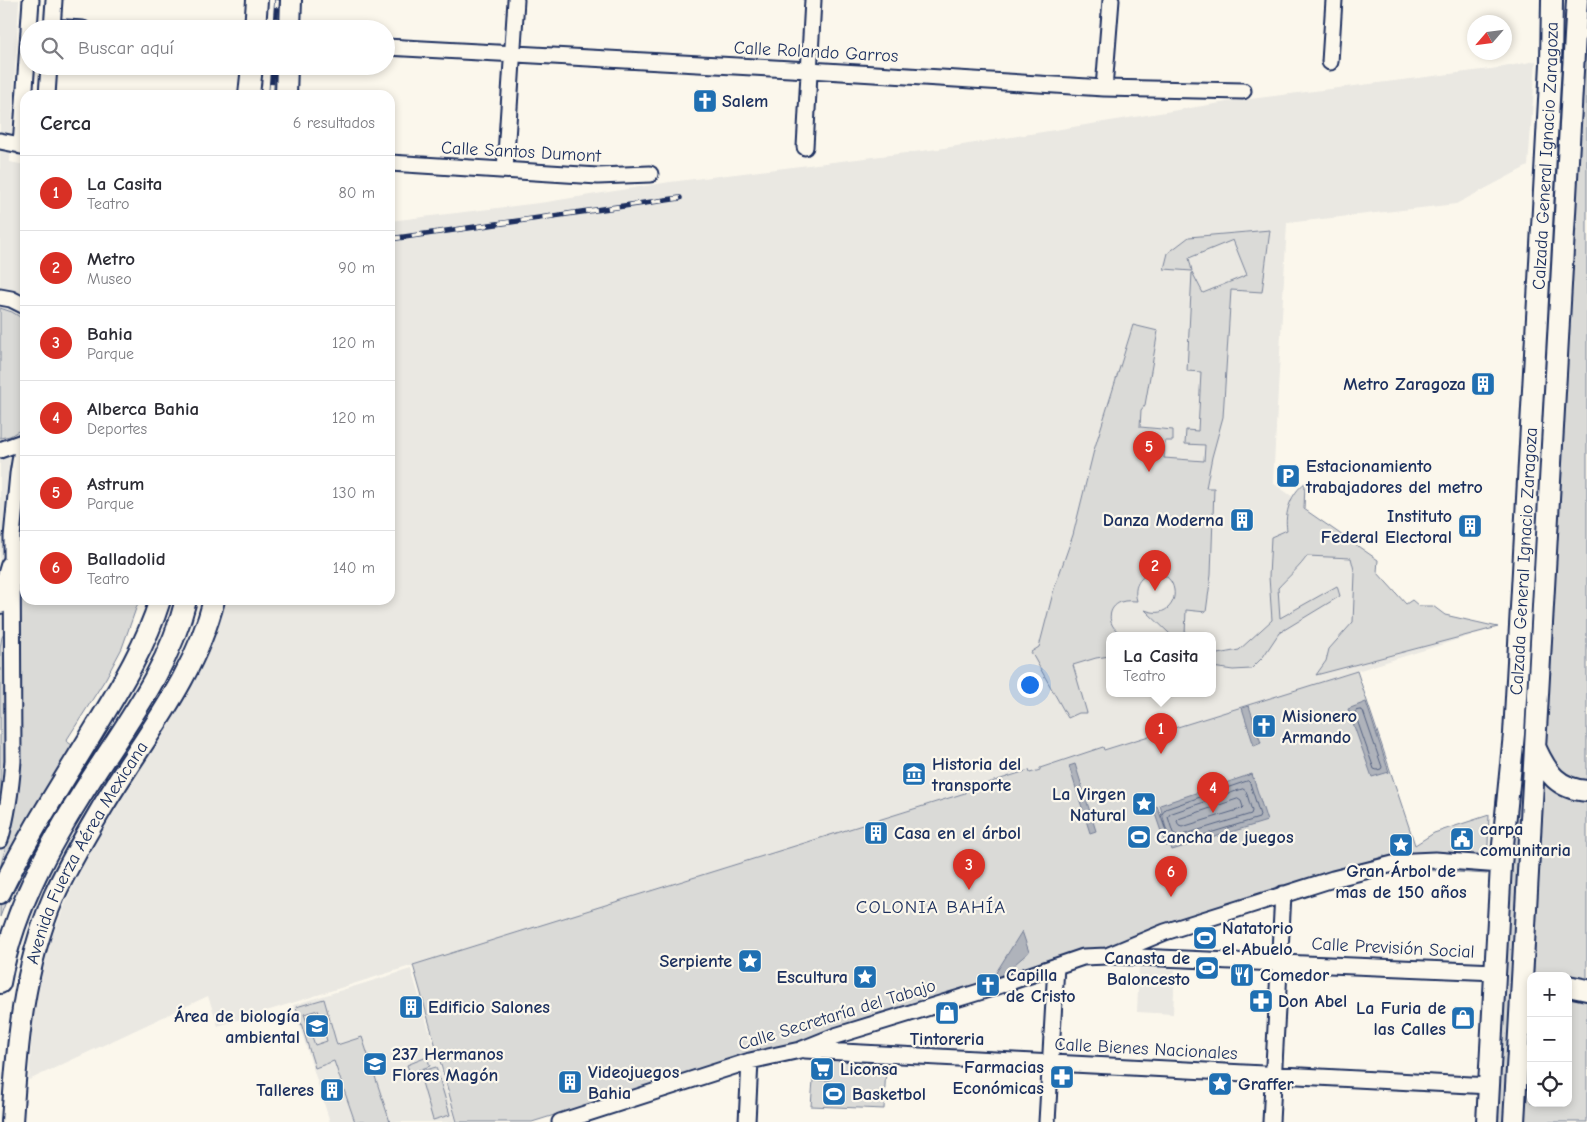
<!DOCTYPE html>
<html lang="es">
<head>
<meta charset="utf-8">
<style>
	body { margin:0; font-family:"Comic Neue",sans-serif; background:#f7f7f7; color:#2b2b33 }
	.controls { position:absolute; right:15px; bottom:15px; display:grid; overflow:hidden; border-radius:10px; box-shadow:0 2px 8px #0003 }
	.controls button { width:45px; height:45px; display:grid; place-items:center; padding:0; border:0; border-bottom:1px solid #e1e1e2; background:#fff; color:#2b2b33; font:25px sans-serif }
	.compass { position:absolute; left:1467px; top:15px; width:45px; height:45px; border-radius:50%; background:#fff; box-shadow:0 2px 8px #0003; rotate:242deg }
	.you { position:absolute; left:1029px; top:684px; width:18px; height:18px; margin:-12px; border:4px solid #fff; border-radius:50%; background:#1a73e8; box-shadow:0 0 0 8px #1a73e833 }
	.badge { display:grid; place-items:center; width:32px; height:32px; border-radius:50%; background:#d93025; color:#fff; font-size:16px; font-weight:700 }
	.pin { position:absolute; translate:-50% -41px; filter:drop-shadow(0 1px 2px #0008) }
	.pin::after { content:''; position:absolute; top:26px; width:18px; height:15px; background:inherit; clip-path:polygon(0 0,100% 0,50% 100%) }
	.popup { position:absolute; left:1106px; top:632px; width:110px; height:65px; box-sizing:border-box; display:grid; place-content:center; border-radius:10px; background:#fff; filter:drop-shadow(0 1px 4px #0005); font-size:16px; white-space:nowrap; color:#7c7c81 }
	.popup b { font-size:19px; color:#2b2b33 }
	.popup::after { content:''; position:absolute; left:50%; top:100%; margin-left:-10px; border:10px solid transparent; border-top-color:#fff }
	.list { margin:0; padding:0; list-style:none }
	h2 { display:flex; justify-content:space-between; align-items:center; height:65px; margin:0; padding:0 20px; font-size:21px }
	h2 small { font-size:16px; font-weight:400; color:#7c7c81 }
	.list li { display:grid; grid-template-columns:32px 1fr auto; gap:15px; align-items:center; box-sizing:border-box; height:75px; padding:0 20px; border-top:1px solid #e1e1e2 }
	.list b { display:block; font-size:19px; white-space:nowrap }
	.list p { margin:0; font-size:16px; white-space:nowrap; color:#7c7c81 }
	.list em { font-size:16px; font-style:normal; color:#7c7c81 }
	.icon { flex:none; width:28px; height:28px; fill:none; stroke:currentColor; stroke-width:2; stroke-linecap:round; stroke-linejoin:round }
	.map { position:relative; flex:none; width:1587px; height:1122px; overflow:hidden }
	.search { position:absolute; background:#fff; box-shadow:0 2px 8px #0003; left:20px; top:20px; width:375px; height:55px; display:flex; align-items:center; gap:12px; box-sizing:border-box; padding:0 18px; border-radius:28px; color:#7c7c81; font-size:19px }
	.panel { position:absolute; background:#fff; box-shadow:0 2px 8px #0003; left:20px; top:90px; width:375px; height:515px; border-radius:15px }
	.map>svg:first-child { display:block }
	.built { fill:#eae8e2; fill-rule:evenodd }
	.green { fill:#dadad7; stroke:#7a849a; fill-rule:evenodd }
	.water { fill:#afb3bb; stroke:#747e96 }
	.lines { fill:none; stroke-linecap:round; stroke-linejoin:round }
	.shore { stroke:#566483; stroke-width:1 }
	.minor-casing { stroke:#1b2f5e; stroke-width:19 }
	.major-casing { stroke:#1b2f5e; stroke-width:24 }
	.minor { stroke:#fbf7ec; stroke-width:15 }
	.major { stroke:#fbf7ec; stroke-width:20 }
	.rail-casing { stroke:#1b2f5e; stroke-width:5.5 }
	.rail { stroke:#fbf7ec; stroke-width:4; stroke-dasharray:11; stroke-linecap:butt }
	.labels { text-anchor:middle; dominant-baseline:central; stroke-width:4.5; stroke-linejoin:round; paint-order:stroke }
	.street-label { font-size:18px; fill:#1b2f5e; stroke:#fbf7ec }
	.poi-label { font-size:18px; font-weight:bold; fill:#1b2f5e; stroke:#fbf7ec; text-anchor:start }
	.neighbourhood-label { font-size:19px; letter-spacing:1px; fill:#1b2f5e; stroke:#fbf7ec }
</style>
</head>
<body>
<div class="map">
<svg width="1587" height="1122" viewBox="0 0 1587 1122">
	<rect width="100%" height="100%" fill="#fbf7ec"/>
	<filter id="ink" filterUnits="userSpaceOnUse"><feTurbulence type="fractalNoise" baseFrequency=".02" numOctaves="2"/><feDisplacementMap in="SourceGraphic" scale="10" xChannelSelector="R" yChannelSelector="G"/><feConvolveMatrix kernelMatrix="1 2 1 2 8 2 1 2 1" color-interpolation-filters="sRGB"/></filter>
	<g filter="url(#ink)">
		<!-- built -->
		<path class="built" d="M 0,0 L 19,0 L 10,162 L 25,165 L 25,600 L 139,600 L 122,648 L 106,678 L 66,741 L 0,917 Z
			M 1536,61 L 1528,166 L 1456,204 L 1287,223 L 1273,483 L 1303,504 L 1304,510 L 1377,561 L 1377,572 L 1406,604 L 1412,600 L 1418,607 L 1433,606 L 1445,615 L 1498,627 L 1104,750 L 1103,747 L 1040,768 L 1040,770 L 1030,773 L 1029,770 L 966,790 L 965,793 L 218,1026 L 208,996 L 29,1080 L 33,1013 L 36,991 L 47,949 L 68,897 L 111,807 L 194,679 L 221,600 L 390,600 L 390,221 L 547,202 L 670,182 L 938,149 L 1227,102 L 1498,68 ZM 1110,635 L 1212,635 L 1212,693 L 1110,693 Z
			M 1139,967 L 1175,969 L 1173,1014 L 1137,1012 Z
			M 411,969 L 456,1122 L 330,1122 L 293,1005 Z"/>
		<!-- green -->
		<path class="green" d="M 1587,8 L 1587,1122 L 1524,1122 L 1531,994 L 1531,1103 L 1568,1103 L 1568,976 L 1532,976 L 1547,710 L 1569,257 Z
			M 1270,230 L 1262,292 L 1231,290 L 1223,417 L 1212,457 L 1206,488 L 1214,488 L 1211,575 L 1206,612 L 1186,610 L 1185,635 L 1171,635 L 1145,610 C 1153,613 1161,614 1168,608 C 1173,603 1175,597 1174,590 C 1170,563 1128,570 1137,601 C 1132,601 1126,600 1121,602 C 1107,607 1107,625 1119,632 C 1122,634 1126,634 1130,635 L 1110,635 L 1110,656 L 1096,658 L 1073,665 L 1087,713 L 1079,713 L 1068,718 L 1031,652 L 1039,647 L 1054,589 L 1073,535 L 1094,450 L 1133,325 L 1158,331 L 1145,405 L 1141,410 L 1140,427 L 1173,430 L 1173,441 L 1165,441 L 1164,458 L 1204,461 L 1205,445 L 1185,444 L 1186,430 L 1198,431 L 1201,372 L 1187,371 L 1192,272 L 1203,293 L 1247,275 L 1233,240 L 1189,258 L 1192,271 L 1164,269 L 1168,253 L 1189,237 Z
			M 0,308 L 12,312 L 25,320 L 25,427 L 10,436 L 0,438 Z
			M 25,478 L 25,600 L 139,600 L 122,648 L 106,678 L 66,741 L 87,755 L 14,881 L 0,917 L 0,868 L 15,813 L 20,774 L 20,545 Z
			M 1305,483 L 1304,509 L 1378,560 L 1377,572 L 1406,604 L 1412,600 L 1419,606 L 1433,606 L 1445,615 L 1498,627 L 1316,675 L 1326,661 L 1329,649 L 1353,622 L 1355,574 L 1351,558 L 1307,556 C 1301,566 1287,578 1278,588 L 1280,618 L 1337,586 L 1340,596 L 1279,633 L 1263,657 L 1251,669 L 1233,670 L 1212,667 L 1212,655 L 1239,650 L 1272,620 L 1269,577 L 1271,537 L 1287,530 C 1284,513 1291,493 1305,483 Z
			M 4,634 L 6,636 L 4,777 L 0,809 L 0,648 L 2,637 Z
			M 1522,645 L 1530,659 L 1505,1122 L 1494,1122 Z
			M 1357,671 L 1415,845 L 1434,833 L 1489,815 L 1487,874 L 1407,869 L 1384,856 C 1127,944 865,1019 606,1103 L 604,1100 L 586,1105 L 588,1111 L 567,1119 L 564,1112 L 532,1122 L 457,1122 L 413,965 L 965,793 L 966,790 L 1029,770 L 1030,773 L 1040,770 L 1040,768 L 1103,747 L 1104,750 Z
			M 324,999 L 337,1045 L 362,1037 L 390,1122 L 355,1122 L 334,1061 L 315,1068 L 296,1007 ZM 318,1010 L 327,1041 L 315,1045 L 304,1014 Z
			M 427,1057 L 430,1066 L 410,1073 L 407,1065 Z
			M 831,1060 L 886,1063 L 884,1109 L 811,1106 L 813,1080 L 830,1080 Z
			M 436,1067 L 450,1115 L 433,1120 L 419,1072 Z"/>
		<!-- water -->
		<path class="water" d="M 1366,702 L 1389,772 L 1372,777 L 1348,709 Z
			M 1249,706 L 1261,743 L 1254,746 L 1242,708 Z
			M 1075,764 L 1096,831 L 1090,833 L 1069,766 Z
			M 1252,774 L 1267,821 L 1172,850 L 1170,844 L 1166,846 L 1153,808 L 1157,806 L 1169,840 L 1160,805 Z
			M 1022,931 L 1029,952 L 1001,976 L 992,979 Z
			M 1198,932 L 1211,932 L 1211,944 L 1198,945 Z"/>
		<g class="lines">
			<!-- shore -->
			<path class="shore" d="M 1361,710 L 1363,711 L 1382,767 L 1381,769 L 1377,770 L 1374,769 L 1355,714 L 1356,711 Z
				M 1248,781 L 1250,783 L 1260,815 L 1259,818 L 1177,843 L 1169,839 L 1161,815 L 1166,809 Z
				M 1243,789 L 1246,791 L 1252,811 L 1251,814 L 1179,836 L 1173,833 L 1168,817 L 1170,814 Z
				M 1238,799 L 1241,801 L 1243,807 L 1241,809 L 1182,827 L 1179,826 L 1177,821 L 1179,819 Z"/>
			<defs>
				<path id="minor" d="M 52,27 L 83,29
					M 29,29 L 31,0
					M 52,29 L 54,0
					M 386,47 L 809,70 L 1104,88 L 1243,91
					M 1330,62 L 1334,0
					M 1104,88 L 1111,0
					M 47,95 L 49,66
					M 0,141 L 25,146
					M 21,146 L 29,30
					M 805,147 L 813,0
					M 390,163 L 598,176 L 650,174
					M 505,170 L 516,0
					M 0,297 L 11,299 L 25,306
					M 0,450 L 25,441
					M 0,840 C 8,813 11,788 13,761 L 12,537 L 18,474 L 23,443
					M 1113,956 L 1496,972
					M 805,1050 L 1490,1086
					M 560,1122 L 750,1061 L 800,1050 L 835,1036 L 989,989 L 1083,957 L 1107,956 L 1165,932 L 1333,879 L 1397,863 L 1413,861 L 1435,860 L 1501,865
					M 747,1122 L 750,1061
					M 1047,1122 L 1056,966
					M 1271,1122 L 1283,894"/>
				<g id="major">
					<path d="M 255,29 L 257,0"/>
					<path d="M 290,29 L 291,0"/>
					<path d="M 249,95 L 252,66"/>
					<path d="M 286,95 L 287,66"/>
					<path d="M 0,603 L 11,566"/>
					<path d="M 1536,749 C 1547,773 1558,789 1587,791"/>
					<path d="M 0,893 C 27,837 61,785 93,732 C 119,689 145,648 160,600"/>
					<path d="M 0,983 C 14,903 57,831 101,764 C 135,712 171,661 186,600"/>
					<path d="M 1568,986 L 1587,990"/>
					<path id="s1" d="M 12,1122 C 17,1045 23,968 54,896 C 68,865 86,835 103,806 C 143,739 195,677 214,600"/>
					<path id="s2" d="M 1487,1122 L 1501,865 L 1514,734 L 1551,64 L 1552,0"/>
					<path d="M 1514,1122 L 1577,0"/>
				</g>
			</defs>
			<!-- minor casing -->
			<use href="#minor" class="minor-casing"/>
			<!-- major casing -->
			<use href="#major" class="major-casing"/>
			<!-- minor -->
			<use href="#minor" class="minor"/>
			<!-- major -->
			<use href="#major" class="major"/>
			<defs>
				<path id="rail" d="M 275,29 L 277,0
					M 271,95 L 273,66
					M 390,239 L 680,198"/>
			</defs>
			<!-- rail casing -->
			<use href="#rail" class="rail-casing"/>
			<!-- rail -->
			<use href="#rail" class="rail"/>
		</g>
	</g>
	<!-- icons -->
	<defs>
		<symbol id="church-square" viewBox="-11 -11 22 22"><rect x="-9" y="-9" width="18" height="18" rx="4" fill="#1f6fb2" stroke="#fbf7ec"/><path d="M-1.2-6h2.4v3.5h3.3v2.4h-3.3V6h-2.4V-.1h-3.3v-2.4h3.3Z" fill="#fff"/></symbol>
		<symbol id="building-square" viewBox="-11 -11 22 22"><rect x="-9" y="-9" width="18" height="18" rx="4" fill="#1f6fb2" stroke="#fbf7ec"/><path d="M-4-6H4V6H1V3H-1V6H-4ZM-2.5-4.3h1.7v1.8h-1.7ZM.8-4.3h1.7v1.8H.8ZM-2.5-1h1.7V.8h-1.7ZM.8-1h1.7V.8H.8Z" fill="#fff"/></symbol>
		<symbol id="parking-square" viewBox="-11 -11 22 22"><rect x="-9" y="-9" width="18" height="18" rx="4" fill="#1f6fb2" stroke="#fbf7ec"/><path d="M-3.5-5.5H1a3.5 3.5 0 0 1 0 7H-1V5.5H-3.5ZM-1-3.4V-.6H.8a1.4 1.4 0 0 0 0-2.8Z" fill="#fff"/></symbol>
		<symbol id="museum-square" viewBox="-11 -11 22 22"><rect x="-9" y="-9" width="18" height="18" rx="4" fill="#1f6fb2" stroke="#fbf7ec"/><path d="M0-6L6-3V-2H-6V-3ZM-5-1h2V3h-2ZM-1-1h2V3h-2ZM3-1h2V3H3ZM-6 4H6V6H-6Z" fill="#fff"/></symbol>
		<symbol id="sight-square" viewBox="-11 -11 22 22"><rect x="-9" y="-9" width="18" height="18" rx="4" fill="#1f6fb2" stroke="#fbf7ec"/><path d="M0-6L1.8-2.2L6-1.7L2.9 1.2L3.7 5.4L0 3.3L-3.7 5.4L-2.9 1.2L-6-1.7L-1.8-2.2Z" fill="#fff"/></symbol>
		<symbol id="stadium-square" viewBox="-11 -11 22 22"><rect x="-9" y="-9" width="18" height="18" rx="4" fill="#1f6fb2" stroke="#fbf7ec"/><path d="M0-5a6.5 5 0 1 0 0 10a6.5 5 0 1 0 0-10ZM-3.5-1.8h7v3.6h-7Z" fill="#fff"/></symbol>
		<symbol id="civic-square" viewBox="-11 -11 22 22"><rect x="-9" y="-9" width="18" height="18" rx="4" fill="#1f6fb2" stroke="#fbf7ec"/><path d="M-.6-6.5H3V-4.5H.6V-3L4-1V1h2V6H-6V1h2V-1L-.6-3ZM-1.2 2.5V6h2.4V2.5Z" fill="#fff"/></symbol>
		<symbol id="restaurant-square" viewBox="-11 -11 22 22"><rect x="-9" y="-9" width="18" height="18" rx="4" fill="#1f6fb2" stroke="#fbf7ec"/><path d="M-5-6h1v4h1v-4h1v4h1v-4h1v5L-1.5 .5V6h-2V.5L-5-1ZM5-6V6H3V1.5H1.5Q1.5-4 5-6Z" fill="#fff"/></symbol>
		<symbol id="pharmacy-square" viewBox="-11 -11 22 22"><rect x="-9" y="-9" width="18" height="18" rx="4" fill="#1f6fb2" stroke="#fbf7ec"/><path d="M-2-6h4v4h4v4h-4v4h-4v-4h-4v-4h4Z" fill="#fff"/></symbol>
		<symbol id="shop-square" viewBox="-11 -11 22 22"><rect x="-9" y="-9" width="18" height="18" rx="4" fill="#1f6fb2" stroke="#fbf7ec"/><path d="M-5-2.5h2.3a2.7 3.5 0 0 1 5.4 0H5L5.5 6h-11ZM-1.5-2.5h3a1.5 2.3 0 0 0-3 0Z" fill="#fff"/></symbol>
		<symbol id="school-square" viewBox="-11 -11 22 22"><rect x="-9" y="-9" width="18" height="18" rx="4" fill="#1f6fb2" stroke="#fbf7ec"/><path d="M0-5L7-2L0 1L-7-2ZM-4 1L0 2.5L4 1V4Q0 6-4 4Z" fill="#fff"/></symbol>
		<symbol id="supermarket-square" viewBox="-11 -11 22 22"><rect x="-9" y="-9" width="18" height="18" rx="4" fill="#1f6fb2" stroke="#fbf7ec"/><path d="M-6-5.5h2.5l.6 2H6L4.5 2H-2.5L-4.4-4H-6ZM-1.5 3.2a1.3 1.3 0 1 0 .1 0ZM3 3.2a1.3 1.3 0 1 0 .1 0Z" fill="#fff"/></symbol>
	</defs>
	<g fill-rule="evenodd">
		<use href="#church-square" x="691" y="87" width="28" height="28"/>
		<use href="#building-square" x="1469" y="370" width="28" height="28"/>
		<use href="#parking-square" x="1274" y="462" width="28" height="28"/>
		<use href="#building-square" x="1228" y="506" width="28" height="28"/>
		<use href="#building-square" x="1456" y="512" width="28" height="28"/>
		<use href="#church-square" x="1250" y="712" width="28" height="28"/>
		<use href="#museum-square" x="900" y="760" width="28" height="28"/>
		<use href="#sight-square" x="1130" y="790" width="28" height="28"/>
		<use href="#building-square" x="862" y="819" width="28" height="28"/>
		<use href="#stadium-square" x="1125" y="823" width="28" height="28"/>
		<use href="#civic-square" x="1448" y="825" width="28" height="28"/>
		<use href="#sight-square" x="1387" y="831" width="28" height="28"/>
		<use href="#stadium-square" x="1191" y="924" width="28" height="28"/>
		<use href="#sight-square" x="736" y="947" width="28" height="28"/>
		<use href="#stadium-square" x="1193" y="954" width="28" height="28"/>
		<use href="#restaurant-square" x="1228" y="961" width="28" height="28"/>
		<use href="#sight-square" x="851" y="963" width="28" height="28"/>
		<use href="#church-square" x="974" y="971" width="28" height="28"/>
		<use href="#pharmacy-square" x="1247" y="987" width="28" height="28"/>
		<use href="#building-square" x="397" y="993" width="28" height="28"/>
		<use href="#shop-square" x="933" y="999" width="28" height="28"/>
		<use href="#shop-square" x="1449" y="1004" width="28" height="28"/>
		<use href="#school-square" x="303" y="1012" width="28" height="28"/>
		<use href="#school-square" x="361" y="1050" width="28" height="28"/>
		<use href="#supermarket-square" x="808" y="1055" width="28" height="28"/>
		<use href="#pharmacy-square" x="1048" y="1063" width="28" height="28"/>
		<use href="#building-square" x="556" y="1068" width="28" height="28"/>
		<use href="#sight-square" x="1206" y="1070" width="28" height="28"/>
		<use href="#building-square" x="318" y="1076" width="28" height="28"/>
		<use href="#stadium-square" x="820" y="1080" width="28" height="28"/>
	</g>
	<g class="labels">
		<!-- street labels -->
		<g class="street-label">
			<text transform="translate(816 52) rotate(3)">Calle Rolando Garros</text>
			<text transform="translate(521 152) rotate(3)">Calle Santos Dumont</text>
			<text stroke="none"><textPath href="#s2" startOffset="968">Calzada General Ignacio Zaragoza</textPath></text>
			<text stroke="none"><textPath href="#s2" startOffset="562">Calzada General Ignacio Zaragoza</textPath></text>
			<text stroke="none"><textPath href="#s1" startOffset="284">Avenida Fuerza Aérea Mexicana</textPath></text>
			<text transform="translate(1393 948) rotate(3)">Calle Previsión Social</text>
			<text transform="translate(837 1015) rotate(-17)">Calle Secretaría del Tabajo</text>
			<text transform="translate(1146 1049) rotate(3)">Calle Bienes Nacionales</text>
		</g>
		<!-- poi labels -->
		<g class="poi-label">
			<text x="722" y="101">Salem</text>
			<text x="1466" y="384" text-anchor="end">Metro Zaragoza</text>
			<text x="1306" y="466">Estacionamiento<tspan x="1306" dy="21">trabajadores del metro</tspan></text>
			<text x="1452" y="516" text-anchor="end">Instituto<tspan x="1452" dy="21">Federal Electoral</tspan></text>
			<text x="1224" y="520" text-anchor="end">Danza Moderna</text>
			<text x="1282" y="716">Misionero<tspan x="1282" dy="21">Armando</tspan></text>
			<text x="932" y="764">Historia del<tspan x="932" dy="21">transporte</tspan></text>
			<text x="1126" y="794" text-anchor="end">La Virgen<tspan x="1126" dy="21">Natural</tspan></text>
			<text x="1480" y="829">carpa<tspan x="1480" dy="21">comunitaria</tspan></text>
			<text x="894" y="833">Casa en el árbol</text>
			<text x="1156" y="837">Cancha de juegos</text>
			<text x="1401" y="871" text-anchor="middle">Gran Árbol de<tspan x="1401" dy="21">mas de 150 años</tspan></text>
			<text x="1222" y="928">Natatorio<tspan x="1222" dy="21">el Abuelo</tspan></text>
			<text x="1190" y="958" text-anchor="end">Canasta de<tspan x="1190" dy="21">Baloncesto</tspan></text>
			<text x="732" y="961" text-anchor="end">Serpiente</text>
			<text x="1006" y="975">Capilla<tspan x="1006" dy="21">de Cristo</tspan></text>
			<text x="1260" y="975">Comedor</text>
			<text x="848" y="977" text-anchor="end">Escultura</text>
			<text x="1278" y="1001">Don Abel</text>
			<text x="428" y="1007">Edificio Salones</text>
			<text x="1446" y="1008" text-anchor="end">La Furia de<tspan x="1446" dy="21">las Calles</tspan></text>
			<text x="300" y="1016" text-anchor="end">Área de biología<tspan x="300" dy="21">ambiental</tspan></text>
			<text x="947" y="1039" text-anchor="middle">Tintoreria</text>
			<text x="392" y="1054">237 Hermanos<tspan x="392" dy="21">Flores Magón</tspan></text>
			<text x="1044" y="1067" text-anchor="end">Farmacias<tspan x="1044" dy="21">Económicas</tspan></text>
			<text x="840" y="1069">Liconsa</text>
			<text x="588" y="1072">Videojuegos<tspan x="588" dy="21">Bahia</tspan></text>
			<text x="1238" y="1084">Graffer</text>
			<text x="314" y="1090" text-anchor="end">Talleres</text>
			<text x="852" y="1094">Basketbol</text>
		</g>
		<!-- neighbourhood labels -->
		<g class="neighbourhood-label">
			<text x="931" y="907">COLONIA BAHÍA</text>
		</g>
	</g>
</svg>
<div class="controls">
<button>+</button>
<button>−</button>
<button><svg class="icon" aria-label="locate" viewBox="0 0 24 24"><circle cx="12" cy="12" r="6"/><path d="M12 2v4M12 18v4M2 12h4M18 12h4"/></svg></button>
</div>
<svg class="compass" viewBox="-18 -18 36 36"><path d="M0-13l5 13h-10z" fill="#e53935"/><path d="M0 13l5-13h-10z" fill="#7c7c81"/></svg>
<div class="you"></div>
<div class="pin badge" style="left:1161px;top:754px">1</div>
<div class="popup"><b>La Casita</b>Teatro</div>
<div class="pin badge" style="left:1155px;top:591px">2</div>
<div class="pin badge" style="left:969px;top:890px">3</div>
<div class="pin badge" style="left:1213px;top:813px">4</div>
<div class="pin badge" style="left:1149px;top:472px">5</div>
<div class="pin badge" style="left:1171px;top:897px">6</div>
<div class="search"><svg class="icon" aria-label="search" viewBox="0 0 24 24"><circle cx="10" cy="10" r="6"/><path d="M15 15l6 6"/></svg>Buscar aquí</div>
<section class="panel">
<h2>Cerca<small>6 resultados</small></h2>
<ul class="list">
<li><span class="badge">1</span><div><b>La Casita</b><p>Teatro</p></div><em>80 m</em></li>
<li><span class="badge">2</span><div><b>Metro</b><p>Museo</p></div><em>90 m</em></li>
<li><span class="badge">3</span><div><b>Bahia</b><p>Parque</p></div><em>120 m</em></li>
<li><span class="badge">4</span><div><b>Alberca Bahia</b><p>Deportes</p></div><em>120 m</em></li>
<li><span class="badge">5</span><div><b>Astrum</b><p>Parque</p></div><em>130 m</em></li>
<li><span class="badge">6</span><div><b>Balladolid</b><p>Teatro</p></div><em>140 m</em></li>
</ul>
</section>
</div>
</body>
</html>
